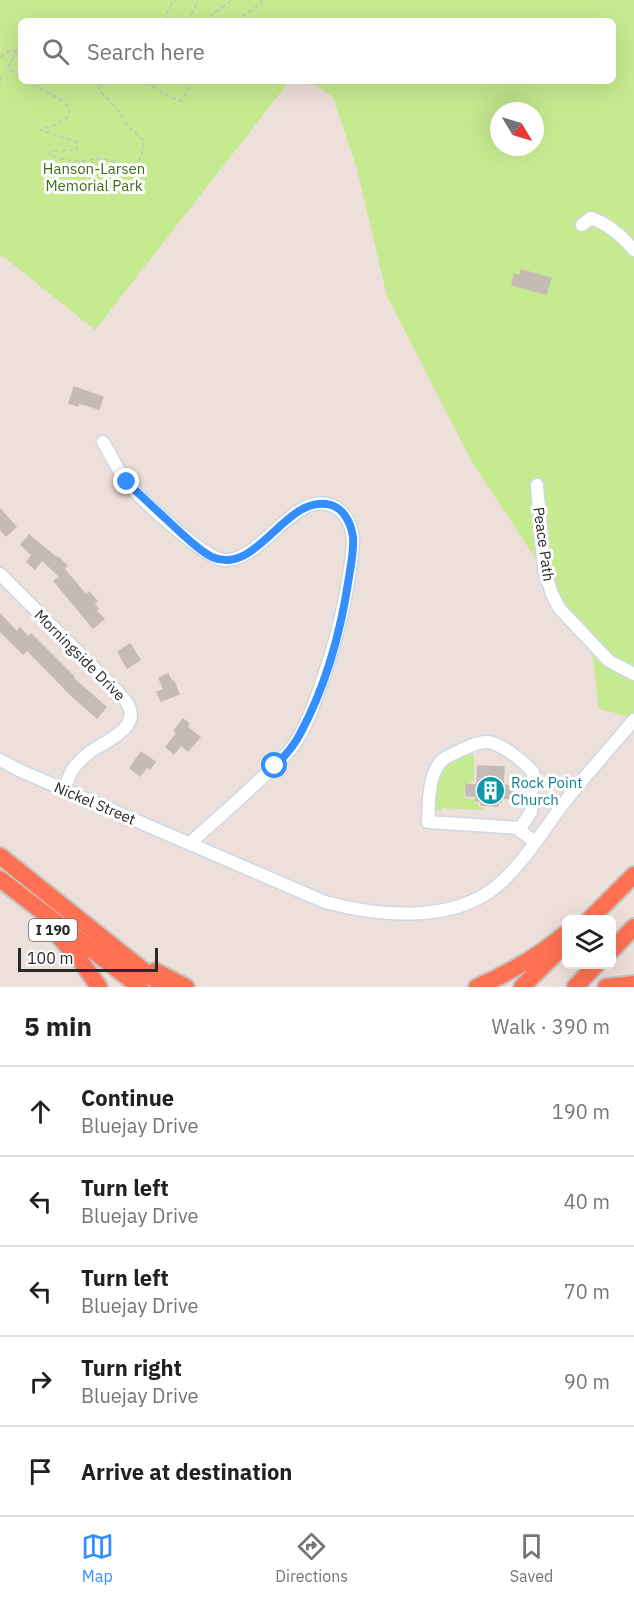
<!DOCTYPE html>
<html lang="en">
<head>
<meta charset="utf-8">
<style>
	body { margin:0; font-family:"IBM Plex Sans",sans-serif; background:#f2f2f2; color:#202124 }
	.controls { position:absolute; right:18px; bottom:18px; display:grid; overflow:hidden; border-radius:9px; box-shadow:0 6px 24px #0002 }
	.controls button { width:54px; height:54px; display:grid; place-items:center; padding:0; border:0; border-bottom:2px solid #e0e0e0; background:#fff; color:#202124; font:30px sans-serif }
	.compass { position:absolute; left:490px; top:102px; width:54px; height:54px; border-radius:50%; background:#fff; box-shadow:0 6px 24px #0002; rotate:128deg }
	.scale { position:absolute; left:18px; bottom:15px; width:140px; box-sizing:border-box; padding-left:6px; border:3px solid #292929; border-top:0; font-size:16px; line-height:21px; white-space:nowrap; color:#292929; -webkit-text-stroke:4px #fff; paint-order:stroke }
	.stop { position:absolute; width:18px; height:18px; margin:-14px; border:4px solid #348eff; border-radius:50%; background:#fff }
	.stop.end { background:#348eff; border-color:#fff; box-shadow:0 2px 6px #0008 }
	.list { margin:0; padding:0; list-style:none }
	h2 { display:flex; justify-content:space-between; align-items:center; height:78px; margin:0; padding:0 24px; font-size:26px }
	h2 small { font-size:20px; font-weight:400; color:#757577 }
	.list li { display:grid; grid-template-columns:39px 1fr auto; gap:18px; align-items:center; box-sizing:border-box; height:90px; padding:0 24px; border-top:2px solid #e0e0e0 }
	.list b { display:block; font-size:22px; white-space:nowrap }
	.list p { margin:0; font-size:20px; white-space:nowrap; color:#757577 }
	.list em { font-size:20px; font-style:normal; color:#757577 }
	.icon { flex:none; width:33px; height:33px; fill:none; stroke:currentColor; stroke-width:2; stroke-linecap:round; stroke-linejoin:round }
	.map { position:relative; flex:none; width:634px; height:987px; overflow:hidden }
	.search { position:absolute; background:#fff; box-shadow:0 6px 24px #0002; left:18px; right:18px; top:18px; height:66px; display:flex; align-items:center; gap:15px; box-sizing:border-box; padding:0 21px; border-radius:9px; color:#757577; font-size:22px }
	.sheet { height:528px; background:#fff }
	nav { display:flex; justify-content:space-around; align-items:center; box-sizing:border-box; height:84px; border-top:2px solid #e0e0e0; background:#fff; font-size:16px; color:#757577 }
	nav a { display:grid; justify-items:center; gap:3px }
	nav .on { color:#348eff }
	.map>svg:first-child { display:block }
	.green { fill:#c6ea90; fill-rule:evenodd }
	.building { fill:#c4bbb5; stroke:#c9bbb3; stroke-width:1.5 }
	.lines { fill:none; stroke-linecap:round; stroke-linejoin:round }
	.minor-casing { stroke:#ced8e4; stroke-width:15 }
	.highway-casing { stroke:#c3c3c3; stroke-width:20 }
	.path { stroke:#c3c3c3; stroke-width:1.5; stroke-dasharray:4.5 3; stroke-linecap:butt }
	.minor { stroke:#fff; stroke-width:12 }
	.highway { stroke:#ff7152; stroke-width:16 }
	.route { stroke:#348eff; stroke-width:8 }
	.labels { text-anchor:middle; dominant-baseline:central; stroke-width:6; stroke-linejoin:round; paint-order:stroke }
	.shield { fill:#fff; stroke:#696969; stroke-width:1.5 }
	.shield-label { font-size:14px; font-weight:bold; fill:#292929 }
	.park-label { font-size:15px; fill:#3c6d12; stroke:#fff }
	.street-label { font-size:15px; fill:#292929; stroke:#fff }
	.culture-label { font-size:15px; fill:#0d838f; stroke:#fff; text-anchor:start }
</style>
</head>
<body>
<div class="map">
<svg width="634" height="987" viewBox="0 0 634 987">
	<rect width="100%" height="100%" fill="#eddfd9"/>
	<!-- green -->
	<path class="green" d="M 0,0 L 634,0 L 634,718 L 599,709 L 591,642 L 472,462 L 387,296 L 357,169 L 333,97 L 316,85 L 288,83 L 95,330 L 0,254 ZM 21,21 L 613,21 L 613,81 L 21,81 ZM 499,111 L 535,111 L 535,147 L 499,147 Z
		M 472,754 L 474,756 L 474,781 L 465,784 L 464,798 L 475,799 L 475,803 L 478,803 L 479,807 L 483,807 L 483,810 L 442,808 L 441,811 L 434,810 L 433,806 L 439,768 L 460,756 Z"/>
	<!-- building -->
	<path class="building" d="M 521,270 L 551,278 L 546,294 L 512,285 L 514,274 L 520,276 Z
		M 74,387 L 103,397 L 99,409 L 79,403 L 78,406 L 69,403 Z
		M 0,509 L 16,527 L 6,536 L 0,529 Z
		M 29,535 L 57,558 L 58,557 L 67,566 L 64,569 L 86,595 L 89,592 L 97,601 L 94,604 L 98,609 L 96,611 L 104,619 L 93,628 L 54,581 L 60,577 L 42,560 L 35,569 L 27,562 L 32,555 L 21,545 Z
		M 0,614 L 17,632 L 20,628 L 28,637 L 31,634 L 74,677 L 73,678 L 106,707 L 97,718 L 73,697 L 27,650 L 23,654 L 0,631 Z
		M 130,644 L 140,660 L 127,668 L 118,652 Z
		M 168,674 L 172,682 L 174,681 L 179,694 L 161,701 L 157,692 L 164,690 L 159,678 Z
		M 183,719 L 189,724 L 187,727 L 200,737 L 188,751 L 181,745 L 174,754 L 166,747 L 177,733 L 174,731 Z
		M 141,752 L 155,762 L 150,769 L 147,767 L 140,776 L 130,768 Z
		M 478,766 L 504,767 L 503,785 L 514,786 L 513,799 L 501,798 L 501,802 L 498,801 L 498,806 L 481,805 L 481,801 L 476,801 L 476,796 L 466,796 L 466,784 L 477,785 Z"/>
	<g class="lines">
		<defs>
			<path id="minor" d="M 582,225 L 591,218 C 609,224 622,236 634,250
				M 103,442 C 111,455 117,469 126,481 C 138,497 206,560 224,560 C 264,561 294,489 333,506 C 345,511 352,526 353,539 C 353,551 351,563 349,575 C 343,616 332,654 318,693 C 311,713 303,734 290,750 C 278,764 264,776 251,788 C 231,807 210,825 190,843
				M 537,485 L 544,569 L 552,594 L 559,608 L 609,661 L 634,674
				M 0,574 L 118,692 C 122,697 127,701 129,707 C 139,729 104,742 90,752 C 85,756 80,761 76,765 C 70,772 67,781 64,790
				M 0,760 L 21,771 L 325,902 C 377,916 451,924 497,886 C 523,864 542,832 563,804 C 586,775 610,748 634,720
				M 521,828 L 428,822 C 429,804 428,783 437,767 C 441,758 451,755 459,751 C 468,747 477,742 486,742 C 500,742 523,761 533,772 L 531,812 L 519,830 L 535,842"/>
			<path id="highway" d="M 0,856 L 164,987
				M 0,879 L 140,987
				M 589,920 L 634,875
				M 53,930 L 80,960 L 99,987
				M 612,950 L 634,927
				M 155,971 L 186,987
				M 477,987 C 509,973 539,956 566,933
				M 522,987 L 562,947
				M 575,987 L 597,964
				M 606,987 L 634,984"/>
		</defs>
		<!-- minor casing -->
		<use href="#minor" class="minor-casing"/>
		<!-- highway casing -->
		<use href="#highway" class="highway-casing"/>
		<!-- path -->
		<path class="path" d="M 167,21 C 166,11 169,7 175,0
			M 187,21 L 198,3 L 197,0
			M 203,21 L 231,1 L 234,0
			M 236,21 L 262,3 L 261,0
			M 17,50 L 8,68 L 21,78
			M 0,57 L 9,51 L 21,50
			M 0,77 L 1,79 L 0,85
			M 26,81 L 63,101 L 70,109 L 67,118 L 57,124 L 40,130 L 77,142 L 77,150 L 51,151 L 49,155 C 55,157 61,159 68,160 C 91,164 101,151 125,168 C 141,163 142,157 144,141 L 128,126 L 117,109 L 99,90 L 99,84 L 128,81 L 149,84 L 170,97 L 182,101 L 192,81"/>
		<!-- minor -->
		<use href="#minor" class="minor"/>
		<!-- highway -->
		<use href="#highway" class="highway"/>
	</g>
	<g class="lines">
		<!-- route -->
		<path class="route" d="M 127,482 C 144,499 162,515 180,532 C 190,541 200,551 212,557 C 258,577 286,492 331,505 C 344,509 351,523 353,537 C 354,550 351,565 349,577 C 341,631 326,686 300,734 C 294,746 285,756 275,766"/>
	</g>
	<!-- icons -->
	<defs>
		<symbol id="building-disc" viewBox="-11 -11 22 22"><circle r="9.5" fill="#0f9aa8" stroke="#fff"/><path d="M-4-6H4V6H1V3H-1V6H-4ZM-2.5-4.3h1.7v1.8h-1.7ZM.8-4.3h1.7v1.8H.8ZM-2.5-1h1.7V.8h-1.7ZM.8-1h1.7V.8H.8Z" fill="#fff"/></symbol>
	</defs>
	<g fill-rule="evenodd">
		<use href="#building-disc" x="474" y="774" width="33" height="33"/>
	</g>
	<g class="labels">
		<!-- shield labels -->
		<rect class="shield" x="29" y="919" width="48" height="22" rx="4.5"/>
		<g class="shield-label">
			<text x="53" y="930">I 190</text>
		</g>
		<!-- park labels -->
		<g class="park-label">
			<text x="94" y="168">Hanson-Larsen<tspan x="94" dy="17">Memorial Park</tspan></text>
		</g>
		<!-- street labels -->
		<g class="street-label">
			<text transform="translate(544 544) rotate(82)">Peace Path</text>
			<text transform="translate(80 655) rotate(45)">Morningside Drive</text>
			<text transform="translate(95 803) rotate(23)">Nickel Street</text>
		</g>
		<!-- culture labels -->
		<g class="culture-label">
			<text x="511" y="782">Rock Point<tspan x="511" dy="17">Church</tspan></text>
		</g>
	</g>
</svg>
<div class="controls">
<button><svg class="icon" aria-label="layers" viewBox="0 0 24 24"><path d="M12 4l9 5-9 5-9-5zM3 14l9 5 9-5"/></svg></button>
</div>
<svg class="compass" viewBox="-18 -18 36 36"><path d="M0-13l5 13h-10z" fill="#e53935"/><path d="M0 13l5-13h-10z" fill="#757577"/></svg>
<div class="scale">100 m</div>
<div class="stop" style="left:275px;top:766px"></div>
<div class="stop end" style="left:127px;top:482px"></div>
<div class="search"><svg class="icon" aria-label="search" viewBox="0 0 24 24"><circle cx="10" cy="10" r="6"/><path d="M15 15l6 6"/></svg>Search here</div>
</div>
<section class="sheet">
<h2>5 min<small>Walk · 390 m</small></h2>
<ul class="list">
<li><svg class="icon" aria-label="ahead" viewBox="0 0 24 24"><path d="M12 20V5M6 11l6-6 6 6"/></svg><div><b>Continue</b><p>Bluejay Drive</p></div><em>190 m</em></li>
<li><svg class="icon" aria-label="left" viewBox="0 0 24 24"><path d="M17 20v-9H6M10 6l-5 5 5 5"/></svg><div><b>Turn left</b><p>Bluejay Drive</p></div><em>40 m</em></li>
<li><svg class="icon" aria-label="left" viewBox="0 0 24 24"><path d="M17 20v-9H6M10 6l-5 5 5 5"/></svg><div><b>Turn left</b><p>Bluejay Drive</p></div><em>70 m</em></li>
<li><svg class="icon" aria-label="right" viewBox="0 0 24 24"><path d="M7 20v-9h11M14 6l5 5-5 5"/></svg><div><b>Turn right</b><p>Bluejay Drive</p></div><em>90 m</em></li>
<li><svg class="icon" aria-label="arrive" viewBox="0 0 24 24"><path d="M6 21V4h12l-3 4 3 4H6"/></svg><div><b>Arrive at destination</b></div></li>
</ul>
</section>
<nav>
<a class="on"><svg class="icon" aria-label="map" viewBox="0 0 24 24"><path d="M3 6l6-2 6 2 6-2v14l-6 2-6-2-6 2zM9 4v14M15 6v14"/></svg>Map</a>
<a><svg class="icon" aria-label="directions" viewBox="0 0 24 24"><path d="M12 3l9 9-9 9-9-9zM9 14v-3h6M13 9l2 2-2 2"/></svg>Directions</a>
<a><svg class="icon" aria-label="saved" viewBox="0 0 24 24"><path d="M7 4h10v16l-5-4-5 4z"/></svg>Saved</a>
</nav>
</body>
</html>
